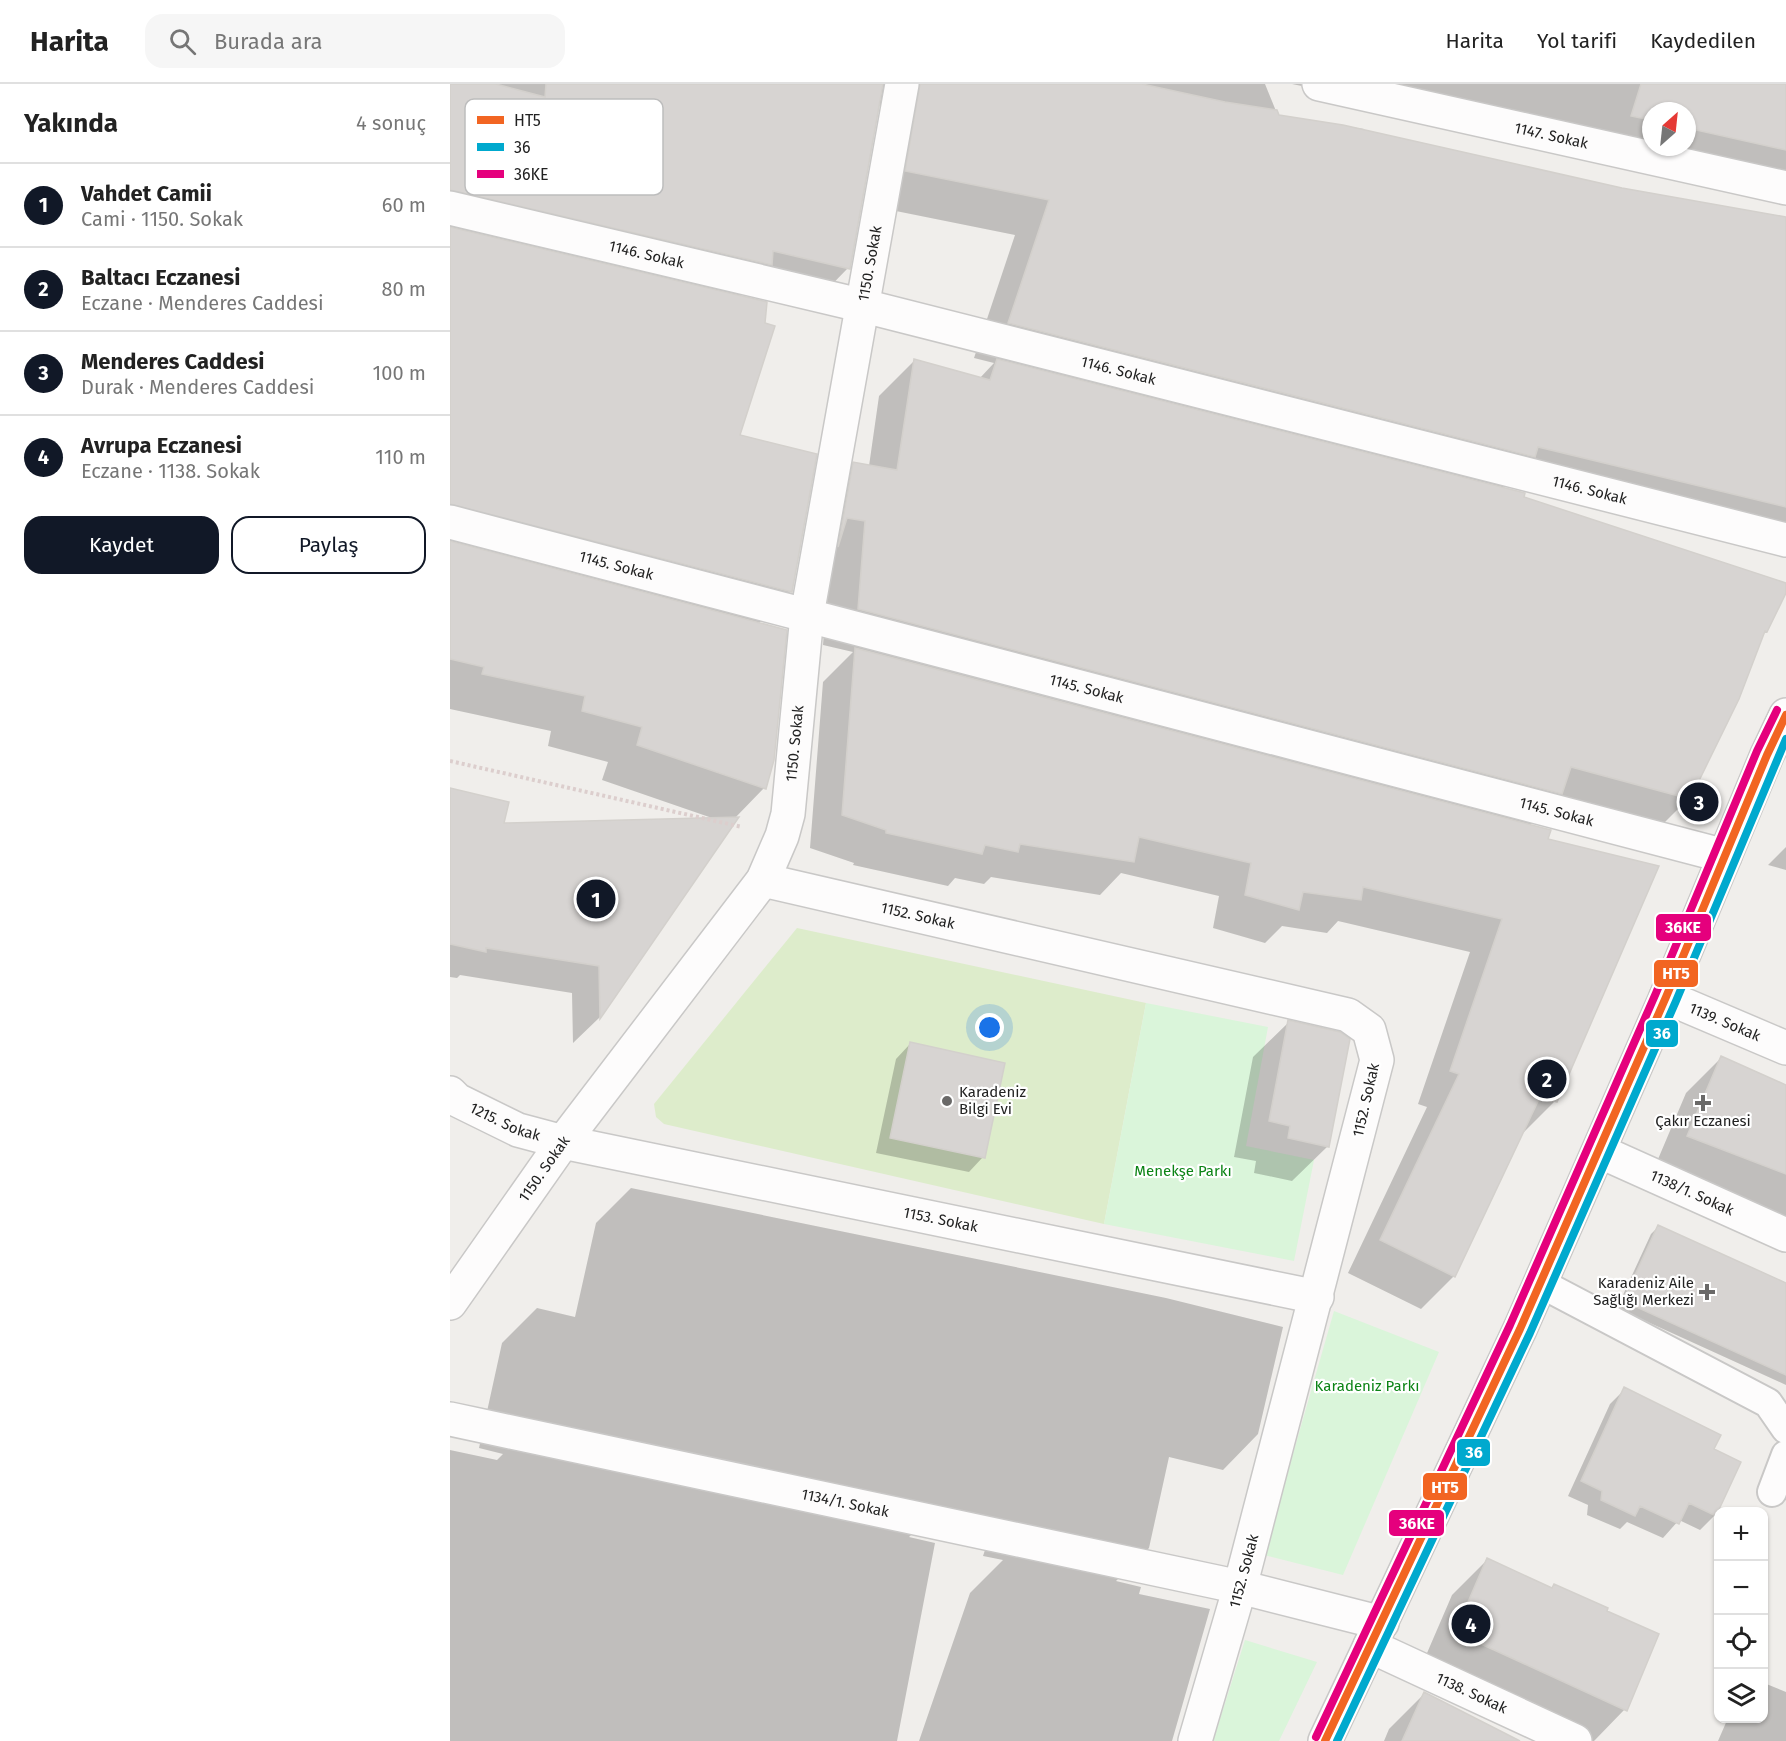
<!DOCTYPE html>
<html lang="tr">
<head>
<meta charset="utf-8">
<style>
	body { margin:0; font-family:"Fira Sans",sans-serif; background:#f6f6f6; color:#222 }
	.controls { position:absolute; right:18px; bottom:18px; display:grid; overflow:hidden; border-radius:12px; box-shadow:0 2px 4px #0004 }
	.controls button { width:54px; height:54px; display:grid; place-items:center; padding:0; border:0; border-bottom:2px solid #e0e0e0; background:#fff; color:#222; font:30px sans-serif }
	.compass { position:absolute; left:1192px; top:18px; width:54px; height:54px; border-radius:50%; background:#fff; box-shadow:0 2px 4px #0004; rotate:27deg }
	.you { position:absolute; left:540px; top:944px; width:21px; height:21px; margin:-15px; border:4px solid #fff; border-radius:50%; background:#1a73e8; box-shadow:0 0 0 9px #1a73e833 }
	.badge { display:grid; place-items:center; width:39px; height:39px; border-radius:50%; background:#111827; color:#fff; font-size:20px; font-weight:700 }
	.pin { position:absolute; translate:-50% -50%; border:3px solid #fff; box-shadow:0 2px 6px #0006 }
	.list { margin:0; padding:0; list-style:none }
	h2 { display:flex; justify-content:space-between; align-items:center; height:78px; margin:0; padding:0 24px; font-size:26px }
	h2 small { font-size:20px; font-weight:400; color:#767676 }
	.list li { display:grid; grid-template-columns:39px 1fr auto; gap:18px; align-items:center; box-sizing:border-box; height:84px; padding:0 24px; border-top:2px solid #e0e0e0 }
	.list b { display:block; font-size:22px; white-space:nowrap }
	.list p { margin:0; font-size:20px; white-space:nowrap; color:#767676 }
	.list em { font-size:20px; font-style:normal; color:#767676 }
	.actions { display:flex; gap:12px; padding:18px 24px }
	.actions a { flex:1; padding:14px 0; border:2px solid #111827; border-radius:18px; text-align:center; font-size:21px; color:#111827 }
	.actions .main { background:#111827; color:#fff }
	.icon { flex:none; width:33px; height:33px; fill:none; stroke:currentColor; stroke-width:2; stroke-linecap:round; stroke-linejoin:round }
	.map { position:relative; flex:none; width:1336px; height:1657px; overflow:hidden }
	header { display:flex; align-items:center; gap:36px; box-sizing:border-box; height:84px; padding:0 30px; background:#fff; border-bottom:2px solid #e0e0e0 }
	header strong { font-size:28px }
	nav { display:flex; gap:33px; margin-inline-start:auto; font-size:21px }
	.search { width:420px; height:54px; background:#f6f6f6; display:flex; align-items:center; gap:15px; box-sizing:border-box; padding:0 21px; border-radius:18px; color:#767676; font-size:22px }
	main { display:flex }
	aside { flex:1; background:#fff }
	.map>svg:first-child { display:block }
	.grass { fill:#ddeccb }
	.park { fill:#daf5da }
	.shadow { fill:#0003; fill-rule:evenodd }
	.building { fill:#d7d4d2; stroke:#d3d0cc; stroke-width:1.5 }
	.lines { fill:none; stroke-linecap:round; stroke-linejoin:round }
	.service-casing { stroke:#c9c8c7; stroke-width:32 }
	.minor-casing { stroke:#c9c8c7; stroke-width:36 }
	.tertiary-casing { stroke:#c9c8c7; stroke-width:36 }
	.path { stroke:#dccecd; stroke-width:4; stroke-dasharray:3 3; stroke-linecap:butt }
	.service { stroke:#fdfcfc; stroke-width:28 }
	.minor { stroke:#fdfcfc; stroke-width:33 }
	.tertiary { stroke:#fdfcfc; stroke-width:33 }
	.bus-1-casing { stroke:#fff; stroke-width:12 }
	.bus-2-casing { stroke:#fff; stroke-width:12 }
	.bus-3-casing { stroke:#fff; stroke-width:12 }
	.bus-1 { stroke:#f26522; stroke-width:8 }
	.bus-2 { stroke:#00a9ce; stroke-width:8 }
	.bus-3 { stroke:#e5007d; stroke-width:8 }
	.poi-dot { fill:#6a6968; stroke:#fff; stroke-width:2 }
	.labels { text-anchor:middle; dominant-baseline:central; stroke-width:4.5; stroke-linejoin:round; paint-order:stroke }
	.street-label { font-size:15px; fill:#222; stroke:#fff }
	.poi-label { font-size:15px; fill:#222; stroke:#fff; text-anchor:start }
	.park-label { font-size:15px; fill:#0c8416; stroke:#fff }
	.key { fill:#fff; stroke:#bdbdbd; stroke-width:1.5 }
	.key-label { font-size:16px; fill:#222 }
	.line-badge { stroke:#fff; stroke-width:2 }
	.badge-label { font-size:16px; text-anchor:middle; font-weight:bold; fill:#fff }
</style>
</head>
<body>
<header>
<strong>Harita</strong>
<div class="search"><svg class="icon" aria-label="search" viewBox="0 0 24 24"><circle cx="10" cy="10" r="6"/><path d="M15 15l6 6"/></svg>Burada ara</div>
<nav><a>Harita</a><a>Yol tarifi</a><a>Kaydedilen</a></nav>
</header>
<main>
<aside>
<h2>Yakında<small>4 sonuç</small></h2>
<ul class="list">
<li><span class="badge">1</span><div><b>Vahdet Camii</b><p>Cami · 1150. Sokak</p></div><em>60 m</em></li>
<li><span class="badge">2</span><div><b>Baltacı Eczanesi</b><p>Eczane · Menderes Caddesi</p></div><em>80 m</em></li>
<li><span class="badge">3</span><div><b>Menderes Caddesi</b><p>Durak · Menderes Caddesi</p></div><em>100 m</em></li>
<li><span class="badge">4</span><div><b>Avrupa Eczanesi</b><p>Eczane · 1138. Sokak</p></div><em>110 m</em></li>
</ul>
<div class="actions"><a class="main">Kaydet</a><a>Paylaş</a></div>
</aside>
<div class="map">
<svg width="1336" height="1657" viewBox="0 0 1336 1657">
	<rect width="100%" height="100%" fill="#f0eeeb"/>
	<!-- grass -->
	<path class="grass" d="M 347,844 L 696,919 L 654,1140 L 214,1040 L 206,1033 L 204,1020 Z"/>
	<!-- park -->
	<path class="park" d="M 696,919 L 818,943 L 796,1062 L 864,1076 L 844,1177 L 654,1140 Z
		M 884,1227 L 989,1268 L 893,1491 L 814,1471 Z
		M 795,1556 L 867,1578 L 829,1657 L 763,1657 Z"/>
	<!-- shadow -->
	<path class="shadow" d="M 0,0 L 815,0 L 828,32 L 914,45 L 914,47 L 1172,105 L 1336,135 L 1336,466 L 1057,399 L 1051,405 L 1072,414 L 1336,501 L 1336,506 L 1316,547 L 1311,552 L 1239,714 L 1203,750 L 1099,721 L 1079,742 L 1096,756 L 1105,1017 L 1072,1050 L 1004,1192 L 971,1225 L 898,1189 L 977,1023 L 968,1020 L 1020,868 L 888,837 L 877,849 L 832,842 L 815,859 L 763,844 L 769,812 L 671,789 L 650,811 L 541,793 L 534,800 L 505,794 L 498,802 L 403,781 L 404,779 L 360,764 L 373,598 L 403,568 L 373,561 L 380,472 L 369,415 L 404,379 L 419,382 L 429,312 L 464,277 L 529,295 L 544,279 L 524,274 L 565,151 L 421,122 L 435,29 L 428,19 L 398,184 L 363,220 L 297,204 L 287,213 L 288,352 L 341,507 L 308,540 L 323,676 L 314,704 L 284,735 L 286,735 L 149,934 L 123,959 L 122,909 L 10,891 L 7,894 L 0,893 L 0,705 L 52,740 L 265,735 L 152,696 L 158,678 L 98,662 L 101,647 L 0,625 Z
		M 842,0 L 1336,0 L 1336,109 L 1096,52 ZM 1201,27 L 1237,27 L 1237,63 L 1201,63 Z
		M 1336,763 L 1336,786 L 1318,781 Z
		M 839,938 L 878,1062 L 842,1097 L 804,1089 L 806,1077 L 784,1073 L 803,973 Z
		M 460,960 L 533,1073 L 519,1088 L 426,1069 L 446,975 Z
		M 1271,974 L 1336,1003 L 1336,1137 L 1203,1087 L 1236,1009 Z
		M 181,1104 L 716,1214 L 833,1243 L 808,1350 L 773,1386 L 719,1373 L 699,1464 L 666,1497 L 691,1503 L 689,1510 L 760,1525 L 722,1657 L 469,1657 L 520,1509 L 553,1476 L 533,1472 L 540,1451 L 475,1437 L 459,1453 L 485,1459 L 447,1657 L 0,1657 L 0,1366 L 47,1376 L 53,1370 L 29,1364 L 52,1259 L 87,1224 L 125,1233 L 146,1139 Z
		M 1208,1143 L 1336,1201 L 1336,1301 L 1167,1224 L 1201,1150 Z
		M 1175,1305 L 1262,1366 L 1265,1431 L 1250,1446 L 1229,1436 L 1213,1454 L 1177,1438 L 1170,1445 L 1137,1431 L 1138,1421 L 1118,1412 L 1160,1320 Z
		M 1037,1476 L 1176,1624 L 1144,1657 L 1135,1657 L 971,1583 L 1002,1511 Z
		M 1314,1599 L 1336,1608 L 1336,1657 L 1268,1657 L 1278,1634 L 1314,1634 Z
		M 974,1610 L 1066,1657 L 934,1657 L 939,1645 Z"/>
	<!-- building -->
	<path class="building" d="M 0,0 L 46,0 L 95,13 L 96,0 L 433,0 L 400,185 L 323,167 L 322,181 L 0,106 Z
		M 470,0 L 692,0 L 775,18 L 827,26 L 829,31 L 893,41 L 1172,104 L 1336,133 L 1336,423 L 1088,363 L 1085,373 L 558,239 L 599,116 L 455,87 Z
		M 1191,0 L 1336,0 L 1336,66 L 1237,44 L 1237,27 L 1201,27 L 1201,36 L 1181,32 Z
		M 0,143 L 317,218 L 315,239 L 325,242 L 290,351 L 367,370 L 342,508 L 0,420 Z
		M 464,275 L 540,296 L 547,275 L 1075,409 L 1074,413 L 1336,499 L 1336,509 L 1317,548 L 1315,547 L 1289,615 L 1240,715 L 1121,683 L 1112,710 L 408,525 L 415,437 L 397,434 L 388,463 L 403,378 L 447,386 Z
		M 0,457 L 337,546 L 324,676 L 316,705 L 187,661 L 192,643 L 132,627 L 135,612 L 32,590 L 34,583 L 0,575 Z
		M 405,564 L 1101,746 L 1098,755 L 1209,782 L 1107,1018 L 1090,1013 L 1005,1193 L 930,1156 L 1009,990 L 1000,987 L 1052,835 L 913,803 L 911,816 L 853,808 L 849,826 L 795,811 L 801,779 L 689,753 L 684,778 L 570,760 L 568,768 L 535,761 L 532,770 L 436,749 L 436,746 L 392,731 Z
		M 0,704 L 59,718 L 54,739 L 289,733 L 150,935 L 149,882 L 36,864 L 36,868 L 0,860 Z
		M 838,936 L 890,948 L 900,955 L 879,1063 L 838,1054 L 840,1042 L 819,1037 Z
		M 460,958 L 555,979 L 535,1074 L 440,1054 Z
		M 1271,972 L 1336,1001 L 1336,1090 L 1237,1052 Z
		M 1208,1141 L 1336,1199 L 1336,1291 L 1173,1217 Z
		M 1174,1303 L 1271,1351 L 1264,1365 L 1291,1378 L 1266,1432 L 1239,1419 L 1229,1440 L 1190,1422 L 1185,1432 L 1151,1416 L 1152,1407 L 1131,1397 Z
		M 1037,1474 L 1102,1504 L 1104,1500 L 1158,1524 L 1157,1527 L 1209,1550 L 1177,1627 L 1005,1548 Z
		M 974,1608 L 1070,1657 L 952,1657 Z"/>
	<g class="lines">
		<defs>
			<path id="service" d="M 1090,1199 L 1318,1319 L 1336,1345
				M 1322,1408 L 1336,1371"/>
			<g id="minor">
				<path id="s1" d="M 869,0 L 1336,104"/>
				<path id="s2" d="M 0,124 L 414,222 L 1336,456"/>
				<path id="s3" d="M 0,438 L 1275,772"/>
				<path id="s4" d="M 313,796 L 898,931 L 919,946 L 927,976 L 790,1503 L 745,1657"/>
				<path id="s5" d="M 1216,913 L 1336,964"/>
				<path id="s6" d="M 0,1009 L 7,1016 L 68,1046 L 113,1058 L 867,1213"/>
				<path id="s7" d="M 1149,1067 L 1336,1151"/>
				<path id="s8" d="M 0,1219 L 113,1058 L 313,796 L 332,752 L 338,730 L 357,531 L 452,0"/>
				<path id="s9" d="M 0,1335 L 790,1503 L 932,1539"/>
				<path id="s10" d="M 920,1562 L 1125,1657"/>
			</g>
			<path id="tertiary" d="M 875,1657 L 1070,1245 L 1216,913 L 1317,671 L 1336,631"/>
		</defs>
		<!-- service casing -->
		<use href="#service" class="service-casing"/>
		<!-- minor casing -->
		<use href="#minor" class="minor-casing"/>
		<!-- tertiary casing -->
		<use href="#tertiary" class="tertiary-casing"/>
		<!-- path -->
		<path class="path" d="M 0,677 L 292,743"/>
		<!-- service -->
		<use href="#service" class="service"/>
		<!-- minor -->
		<use href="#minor" class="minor"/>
		<!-- tertiary -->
		<use href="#tertiary" class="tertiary"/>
		<defs>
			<path id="bus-1" d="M 875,1657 L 1070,1245 L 1216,913 L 1317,671 L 1336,631"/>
			<path id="bus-2" d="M 887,1657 L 1080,1249 L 1226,917 L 1336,655"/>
			<path id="bus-3" d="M 866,1653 L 1060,1241 L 1206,909 L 1307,667 L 1327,626"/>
		</defs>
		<!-- bus-1 casing -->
		<use href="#bus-1" class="bus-1-casing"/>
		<!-- bus-2 casing -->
		<use href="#bus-2" class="bus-2-casing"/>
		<!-- bus-3 casing -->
		<use href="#bus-3" class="bus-3-casing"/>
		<!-- bus-1 -->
		<use href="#bus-1" class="bus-1"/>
		<!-- bus-2 -->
		<use href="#bus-2" class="bus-2"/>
		<!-- bus-3 -->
		<use href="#bus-3" class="bus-3"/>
	</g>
	<!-- markers -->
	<g class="poi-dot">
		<circle cx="497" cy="1017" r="6"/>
		<path d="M1250 1010h6v6h6v6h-6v6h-6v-6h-6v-6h6z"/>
		<path d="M1254 1199h6v6h6v6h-6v6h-6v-6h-6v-6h6z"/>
	</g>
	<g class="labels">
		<!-- street labels -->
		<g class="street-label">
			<text stroke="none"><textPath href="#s1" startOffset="238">1147. Sokak</textPath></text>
			<text stroke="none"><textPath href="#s2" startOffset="202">1146. Sokak</textPath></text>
			<text stroke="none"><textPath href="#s8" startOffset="1154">1150. Sokak</textPath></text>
			<text stroke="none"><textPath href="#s2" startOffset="688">1146. Sokak</textPath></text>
			<text stroke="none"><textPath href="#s2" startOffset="1174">1146. Sokak</textPath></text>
			<text stroke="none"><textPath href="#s3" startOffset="172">1145. Sokak</textPath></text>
			<text stroke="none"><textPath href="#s3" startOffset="658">1145. Sokak</textPath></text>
			<text stroke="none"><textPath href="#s8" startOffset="668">1150. Sokak</textPath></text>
			<text stroke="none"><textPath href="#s3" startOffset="1144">1145. Sokak</textPath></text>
			<text stroke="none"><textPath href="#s4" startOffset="159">1152. Sokak</textPath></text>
			<text stroke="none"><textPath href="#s5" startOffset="64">1139. Sokak</textPath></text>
			<text transform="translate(916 1016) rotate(-77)">1152. Sokak</text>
			<text stroke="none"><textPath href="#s6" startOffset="63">1215. Sokak</textPath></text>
			<text stroke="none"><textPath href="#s8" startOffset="164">1150. Sokak</textPath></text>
			<text stroke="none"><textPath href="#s7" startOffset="102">1138/1. Sokak</textPath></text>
			<text stroke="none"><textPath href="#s6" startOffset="510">1153. Sokak</textPath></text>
			<text stroke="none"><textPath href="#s9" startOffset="404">1134/1. Sokak</textPath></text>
			<text transform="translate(794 1487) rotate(-75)">1152. Sokak</text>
			<text stroke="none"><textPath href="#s10" startOffset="112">1138. Sokak</textPath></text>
		</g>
		<!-- poi labels -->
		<g class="poi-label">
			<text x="509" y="1008">Karadeniz<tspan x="509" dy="17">Bilgi Evi</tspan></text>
			<text x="1253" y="1037" text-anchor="middle">Çakır Eczanesi</text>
			<text x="1244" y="1199" text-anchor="end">Karadeniz Aile<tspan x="1244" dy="17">Sağlığı Merkezi</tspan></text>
		</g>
		<!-- park labels -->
		<g class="park-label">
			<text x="733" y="1087">Menekşe Parkı</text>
			<text x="917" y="1302">Karadeniz Parkı</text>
		</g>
	</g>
	<!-- legend -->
	<rect x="15" y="15" width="198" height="96" rx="9" class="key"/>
	<rect x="27" y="32" width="27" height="8" fill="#f26522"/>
	<rect x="27" y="59" width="27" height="8" fill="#00a9ce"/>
	<rect x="27" y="86" width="27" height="8" fill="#e5007d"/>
	<g class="key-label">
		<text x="64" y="42">HT5</text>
		<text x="64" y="69">36</text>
		<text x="64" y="96">36KE</text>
	</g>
	<g class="line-badge">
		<rect x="1205" y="829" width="57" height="29" rx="6" fill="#e5007d"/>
		<rect x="1203" y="875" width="46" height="29" rx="6" fill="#f26522"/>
		<rect x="1195" y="935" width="34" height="29" rx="6" fill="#00a9ce"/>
		<rect x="1006" y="1354" width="35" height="29" rx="6" fill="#00a9ce"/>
		<rect x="972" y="1388" width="46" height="29" rx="6" fill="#f26522"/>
		<rect x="938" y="1425" width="57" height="28" rx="6" fill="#e5007d"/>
	</g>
	<g class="badge-label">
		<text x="1233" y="849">36KE</text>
		<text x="1226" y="895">HT5</text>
		<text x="1212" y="955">36</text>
		<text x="1024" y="1374">36</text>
		<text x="995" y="1409">HT5</text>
		<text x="967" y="1445">36KE</text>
	</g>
</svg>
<div class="controls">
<button>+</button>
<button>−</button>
<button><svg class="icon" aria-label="locate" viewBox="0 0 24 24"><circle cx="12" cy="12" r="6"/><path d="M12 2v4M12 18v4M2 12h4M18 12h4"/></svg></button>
<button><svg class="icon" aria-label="layers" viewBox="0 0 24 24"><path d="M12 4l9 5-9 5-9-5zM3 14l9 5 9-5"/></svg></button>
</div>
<svg class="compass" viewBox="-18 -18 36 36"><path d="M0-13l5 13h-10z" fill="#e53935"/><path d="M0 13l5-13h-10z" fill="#767676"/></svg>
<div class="you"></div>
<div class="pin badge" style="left:146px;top:815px">1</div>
<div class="pin badge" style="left:1097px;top:995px">2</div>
<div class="pin badge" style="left:1249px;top:718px">3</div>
<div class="pin badge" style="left:1021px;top:1540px">4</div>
</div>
</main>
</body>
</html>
